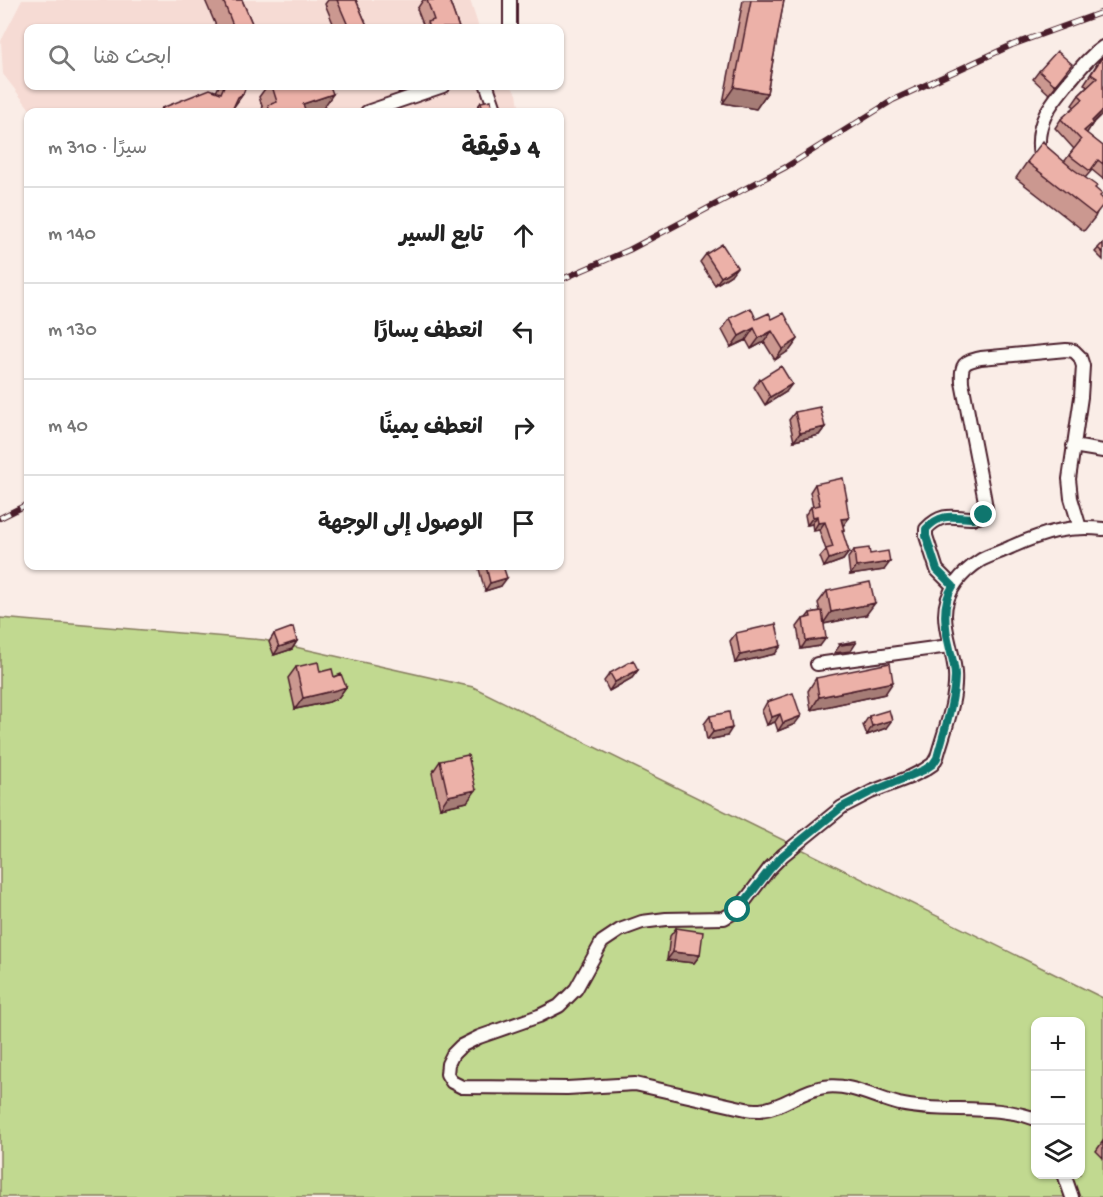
<!DOCTYPE html>
<html lang="ar">
<head>
<meta charset="utf-8">
<style>
	body { margin:0; font-family:"Gochi Hand","Playpen Sans Arabic",sans-serif; background:#f6f6f6; color:#222; direction:rtl }
	.controls { position:absolute; right:18px; bottom:18px; display:grid; overflow:hidden; border-radius:12px; box-shadow:0 2px 4px #0004 }
	.controls button { width:54px; height:54px; display:grid; place-items:center; padding:0; border:0; border-bottom:2px solid #e0e0e0; background:#fff; color:#222; font:30px sans-serif }
	.stop { position:absolute; width:18px; height:18px; margin:-14px; border:4px solid #0f766e; border-radius:50%; background:#fff }
	.stop.end { background:#0f766e; border-color:#fff; box-shadow:0 2px 6px #0008 }
	.list { margin:0; padding:0; list-style:none }
	h2 { display:flex; justify-content:space-between; align-items:center; height:78px; margin:0; padding:0 24px; font-size:26px }
	h2 small { font-size:20px; font-weight:400; color:#767676 }
	.list li { display:grid; grid-template-columns:39px 1fr auto; gap:18px; align-items:center; box-sizing:border-box; height:96px; padding:0 24px; border-top:2px solid #e0e0e0 }
	.list b { display:block; font-size:22px; white-space:nowrap }
	.list em { font-size:20px; font-style:normal; color:#767676 }
	.icon { flex:none; width:33px; height:33px; fill:none; stroke:currentColor; stroke-width:2; stroke-linecap:round; stroke-linejoin:round }
	.map { position:relative; flex:none; width:1103px; height:1197px; overflow:hidden; direction:ltr }
	.search { position:absolute; background:#fff; box-shadow:0 2px 4px #0004; left:24px; top:24px; width:540px; height:66px; display:flex; align-items:center; gap:15px; box-sizing:border-box; padding:0 21px; border-radius:12px; color:#767676; font-size:22px }
	.panel { position:absolute; background:#fff; box-shadow:0 2px 4px #0004; left:24px; top:108px; width:540px; height:462px; border-radius:12px; direction:rtl }
	.map>svg:first-child { display:block }
	.built { fill:#f6dbd4 }
	.green { fill:#c1d990; stroke:#867c5e; stroke-width:1.5; fill-rule:evenodd }
	.lines { fill:none; stroke-linecap:round; stroke-linejoin:round }
	.street-casing { stroke:#4a1f2b; stroke-width:16 }
	.street { stroke:#fdfcf7; stroke-width:12 }
	.rail-casing { stroke:#4a1f2b; stroke-width:6 }
	.rail { stroke:#fdfcf7; stroke-width:4; stroke-dasharray:11; stroke-linecap:butt }
	.wall { fill:#cb9890; stroke:#4a1f2b; stroke-width:1.5 }
	.shaded-wall { fill:#a57c76; stroke:#4a1f2b; stroke-width:1.5 }
	.building { fill:#ecb1a8; stroke:#4a1f2b; stroke-width:1.5 }
	.route { stroke:#0f766e; stroke-width:8 }
</style>
</head>
<body>
<div class="map">
<svg width="1103" height="1197" viewBox="0 0 1103 1197">
	<rect width="100%" height="100%" fill="#faede7"/>
	<filter id="ink" filterUnits="userSpaceOnUse"><feTurbulence type="fractalNoise" baseFrequency=".0167" numOctaves="2"/><feDisplacementMap in="SourceGraphic" scale="12" xChannelSelector="R" yChannelSelector="G"/><feConvolveMatrix kernelMatrix="1 2 1 2 8 2 1 2 1" color-interpolation-filters="sRGB"/></filter>
	<g filter="url(#ink)">
		<!-- built -->
		<path class="built" d="M 22,0 L 470,0 L 479,28 L 28,28 L 28,86 L 511,86 L 517,94 L 520,112 L 32,112 L 3,74 L 1,41 Z"/>
		<!-- green -->
		<path class="green" d="M 0,618 L 264,640 L 473,687 L 1103,998 L 1103,1197 L 0,1197 ZM 1036,1022 L 1080,1022 L 1080,1174 L 1036,1174 Z"/>
		<g class="lines">
			<defs>
				<path id="street" d="M 510,0 L 510,28
					M 487,86 L 496,112
					M 367,112 L 443,86
					M 1044,159 L 1040,156 C 1034,121 1052,102 1073,77 C 1082,66 1091,55 1103,47
					M 1073,446 L 1103,451
					M 953,586 L 937,570 L 926,536 L 926,529 C 948,505 963,525 984,515 L 986,508 L 984,496 L 962,382 C 961,364 963,362 981,358 L 1066,350 L 1074,351 L 1080,357 L 1083,366 L 1081,397 L 1069,479 L 1071,498 L 1080,528
					M 817,664 L 949,646
					M 1036,1119 C 992,1103 944,1114 899,1104 C 875,1098 850,1083 824,1087 C 801,1090 783,1108 760,1110 C 755,1110 750,1110 746,1109 L 635,1084 L 567,1088 L 462,1087 L 452,1082 L 447,1074 L 448,1064 L 453,1054 L 461,1046 L 479,1037 L 539,1016 L 559,1006 L 576,989 L 602,942 L 620,930 L 642,922 L 666,919 L 724,918 L 738,910 L 769,869 L 783,855 L 842,807 L 871,792 L 910,777 L 924,770 L 933,764 L 937,757 C 944,731 957,701 955,673 C 954,654 945,635 945,615 C 945,591 962,572 981,560 C 990,555 1001,552 1011,547 C 1043,533 1067,525 1103,529
					M 1064,1174 L 1072,1197"/>
			</defs>
			<!-- street casing -->
			<use href="#street" class="street-casing"/>
			<!-- street -->
			<use href="#street" class="street"/>
			<defs>
				<path id="rail" d="M 560,280 L 629,250 L 786,167 L 893,100 L 1012,45 L 1103,12
					M 0,518 L 28,504"/>
			</defs>
			<!-- rail casing -->
			<use href="#rail" class="rail-casing"/>
			<!-- rail -->
			<use href="#rail" class="rail"/>
		</g>
		<!-- wall -->
		<path class="wall" d="M 205,0 L 242,0 L 254,28 L 217,28 Z
			M 328,0 L 356,0 L 368,28 L 335,28 L 325,4 Z
			M 423,0 L 449,0 L 459,28 L 423,28 L 424,27 L 417,9 Z
			M 743,0 L 784,0 L 767,93 L 756,109 L 723,103 Z
			M 1103,55 L 1093,123 L 1086,133 L 1103,146 L 1103,179 L 1092,170 L 1085,178 L 1095,188 L 1100,197 L 1103,199 L 1095,217 L 1084,231 L 1016,178 L 1027,162 L 1046,146 L 1064,162 L 1074,149 L 1055,128 L 1061,119 L 1075,107 L 1072,105 L 1079,95 L 1088,86 L 1084,84 Z
			M 1039,71 L 1066,73 L 1049,94 L 1033,79 Z
			M 219,86 L 246,86 L 243,94 L 230,112 L 160,112 L 162,108 L 216,92 Z
			M 267,86 L 330,86 L 322,110 L 314,112 L 263,112 L 264,112 L 259,97 Z
			M 396,86 L 413,86 L 411,88 L 399,92 Z
			M 481,102 L 493,112 L 476,112 L 475,110 Z
			M 1103,243 L 1103,260 L 1095,252 Z
			M 706,254 L 731,275 L 715,285 L 700,262 Z
			M 730,318 L 756,319 L 772,319 L 798,339 L 790,350 L 775,360 L 764,342 L 751,349 L 746,340 L 731,347 L 722,330 Z
			M 760,379 L 786,392 L 765,405 L 754,387 Z
			M 795,412 L 825,427 L 819,435 L 794,441 L 789,420 Z
			M 815,484 L 847,499 L 846,501 L 843,526 L 844,530 L 842,532 L 849,552 L 843,560 L 824,567 L 820,557 L 826,550 L 819,530 L 813,531 L 812,524 L 807,525 L 805,515 L 811,507 L 813,507 L 810,492 Z
			M 854,550 L 870,554 L 884,570 L 850,575 L 848,558 Z
			M 481,566 L 503,566 L 501,586 L 485,591 L 479,569 Z
			M 827,591 L 866,615 L 824,624 L 820,646 L 801,649 L 797,627 L 803,619 L 806,618 L 810,613 L 820,611 L 818,603 Z
			M 736,633 L 775,654 L 735,663 L 730,641 Z
			M 274,634 L 297,641 L 292,649 L 274,655 L 269,642 Z
			M 296,667 L 334,677 L 346,687 L 338,698 L 329,702 L 295,709 L 288,678 Z
			M 638,670 L 632,678 L 609,691 L 604,681 L 610,673 Z
			M 816,678 L 885,694 L 811,710 L 808,691 Z
			M 767,702 L 795,724 L 778,731 L 775,722 L 767,725 L 762,711 Z
			M 710,716 L 727,736 L 707,740 L 704,724 Z
			M 869,716 L 886,728 L 867,735 L 863,725 Z
			M 440,761 L 467,802 L 440,808 L 432,773 Z
			M 676,928 L 700,955 L 694,963 L 667,960 L 670,936 Z
			M 1103,1141 L 1103,1158 L 1096,1151 Z"/>
		<!-- shaded-wall -->
		<path class="shaded-wall" d="M 404,86 L 413,86 L 411,88 L 399,92 Z
			M 734,87 L 767,93 L 756,109 L 723,103 Z
			M 243,94 L 230,112 L 223,112 L 238,97 Z
			M 333,94 L 322,110 L 314,112 L 297,112 L 303,104 Z
			M 1103,110 L 1103,113 L 1090,126 L 1093,123 L 1087,133 L 1079,138 L 1092,121 Z
			M 737,267 L 731,275 L 715,285 L 721,277 Z
			M 754,328 L 746,340 L 731,347 L 739,336 Z
			M 772,331 L 764,342 L 751,349 L 759,338 Z
			M 798,339 L 790,350 L 775,360 L 783,349 Z
			M 792,384 L 786,392 L 765,405 L 770,397 Z
			M 825,427 L 819,435 L 794,441 L 800,433 Z
			M 817,516 L 812,524 L 807,525 L 813,517 Z
			M 849,518 L 843,526 L 841,519 Z
			M 825,522 L 819,530 L 813,531 L 818,523 Z
			M 849,552 L 843,560 L 824,567 L 829,559 Z
			M 890,562 L 884,570 L 850,575 L 856,567 Z
			M 507,578 L 501,586 L 485,591 L 490,583 Z
			M 875,603 L 866,615 L 823,624 L 831,612 Z
			M 826,638 L 820,646 L 801,649 L 806,641 Z
			M 297,641 L 292,649 L 274,655 L 279,647 Z
			M 856,643 L 851,651 L 834,653 L 840,645 Z
			M 781,646 L 775,654 L 735,663 L 740,655 Z
			M 638,670 L 632,678 L 609,691 L 615,682 Z
			M 893,682 L 885,694 L 811,710 L 819,697 Z
			M 346,687 L 338,698 L 329,702 L 295,709 L 303,698 Z
			M 780,714 L 775,722 L 767,725 L 772,717 Z
			M 801,716 L 795,724 L 778,731 L 783,723 Z
			M 892,720 L 886,728 L 867,735 L 872,726 Z
			M 732,728 L 727,736 L 707,740 L 713,732 Z
			M 476,790 L 467,802 L 440,808 L 448,796 Z
			M 673,952 L 700,955 L 694,963 L 667,960 Z"/>
		<!-- building -->
		<path class="building" d="M 223,0 L 242,0 L 254,28 L 234,28 Z
			M 337,0 L 356,0 L 368,28 L 349,28 Z
			M 427,0 L 449,0 L 459,28 L 429,28 L 427,22 L 434,20 Z
			M 751,0 L 784,0 L 767,93 L 734,87 Z
			M 1057,51 L 1072,64 L 1055,85 L 1039,71 Z
			M 1103,56 L 1103,110 L 1092,121 L 1093,123 L 1084,131 L 1103,146 L 1103,164 L 1098,160 L 1090,171 L 1069,155 L 1081,140 L 1061,119 L 1083,99 L 1079,95 L 1097,78 L 1091,74 Z
			M 224,86 L 246,86 L 243,94 L 238,97 L 233,108 L 223,112 L 164,112 L 162,108 L 210,89 L 221,93 Z
			M 272,86 L 330,86 L 333,94 L 303,104 L 306,112 L 270,112 L 268,105 L 277,102 Z
			M 491,100 L 493,112 L 483,112 L 481,102 Z
			M 1043,141 L 1046,146 L 1073,169 L 1097,186 L 1095,188 L 1102,194 L 1100,196 L 1103,199 L 1103,205 L 1095,215 L 1027,162 Z
			M 1103,243 L 1103,253 L 1098,248 Z
			M 722,244 L 737,267 L 721,277 L 706,254 Z
			M 751,308 L 756,319 L 769,313 L 772,319 L 784,313 L 798,339 L 783,349 L 772,331 L 759,338 L 754,328 L 739,336 L 730,318 Z
			M 781,366 L 792,384 L 770,397 L 760,379 Z
			M 820,407 L 825,427 L 800,433 L 795,412 Z
			M 843,478 L 847,499 L 846,499 L 849,518 L 841,519 L 844,530 L 842,530 L 849,552 L 829,559 L 826,549 L 833,547 L 825,522 L 818,523 L 817,516 L 813,517 L 811,507 L 820,505 L 815,484 Z
			M 869,548 L 870,554 L 888,551 L 890,562 L 856,567 L 854,550 Z
			M 486,566 L 503,566 L 507,578 L 490,583 Z
			M 870,582 L 875,603 L 831,612 L 827,591 Z
			M 822,611 L 826,638 L 806,641 L 803,619 L 811,617 L 810,613 Z
			M 776,624 L 781,646 L 740,655 L 736,633 Z
			M 293,627 L 297,641 L 279,647 L 274,634 Z
			M 856,641 L 856,643 L 840,645 L 839,644 Z
			M 633,660 L 638,670 L 615,682 L 610,673 Z
			M 318,662 L 320,672 L 332,669 L 334,677 L 341,674 L 346,687 L 337,690 L 303,698 L 296,667 Z
			M 890,663 L 893,682 L 819,697 L 816,678 Z
			M 793,693 L 801,716 L 783,723 L 780,714 L 772,717 L 767,702 Z
			M 889,710 L 892,720 L 872,726 L 869,716 Z
			M 729,712 L 732,728 L 713,732 L 710,716 Z
			M 468,755 L 476,790 L 448,796 L 440,761 Z
			M 676,928 L 703,932 L 700,955 L 673,952 Z"/>
	</g>
	<g class="lines" filter="url(#ink)">
		<!-- route -->
		<path class="route" d="M 738,910 L 770,869 L 783,855 L 842,807 L 871,792 L 924,770 L 933,764 L 937,758 C 944,731 954,704 955,676 C 955,667 952,658 950,649 C 945,629 941,604 953,586 L 937,570 L 926,536 L 926,529 C 948,505 964,525 984,515"/>
	</g>
</svg>
<div class="controls">
<button>+</button>
<button>−</button>
<button><svg class="icon" aria-label="layers" viewBox="0 0 24 24"><path d="M12 4l9 5-9 5-9-5zM3 14l9 5 9-5"/></svg></button>
</div>
<div class="stop" style="left:738px;top:910px"></div>
<div class="stop end" style="left:984px;top:515px"></div>
<div class="search"><svg class="icon" aria-label="search" viewBox="0 0 24 24"><circle cx="10" cy="10" r="6"/><path d="M15 15l6 6"/></svg>ابحث هنا</div>
<section class="panel">
<h2>4 دقيقة<small>سيرًا · 310 m</small></h2>
<ul class="list">
<li><svg class="icon" aria-label="ahead" viewBox="0 0 24 24"><path d="M12 20V5M6 11l6-6 6 6"/></svg><div><b>تابع السير</b></div><em>140 m</em></li>
<li><svg class="icon" aria-label="left" viewBox="0 0 24 24"><path d="M17 20v-9H6M10 6l-5 5 5 5"/></svg><div><b>انعطف يسارًا</b></div><em>130 m</em></li>
<li><svg class="icon" aria-label="right" viewBox="0 0 24 24"><path d="M7 20v-9h11M14 6l5 5-5 5"/></svg><div><b>انعطف يمينًا</b></div><em>40 m</em></li>
<li><svg class="icon" aria-label="arrive" viewBox="0 0 24 24"><path d="M6 21V4h12l-3 4 3 4H6"/></svg><div><b>الوصول إلى الوجهة</b></div></li>
</ul>
</section>
</div>
</body>
</html>
